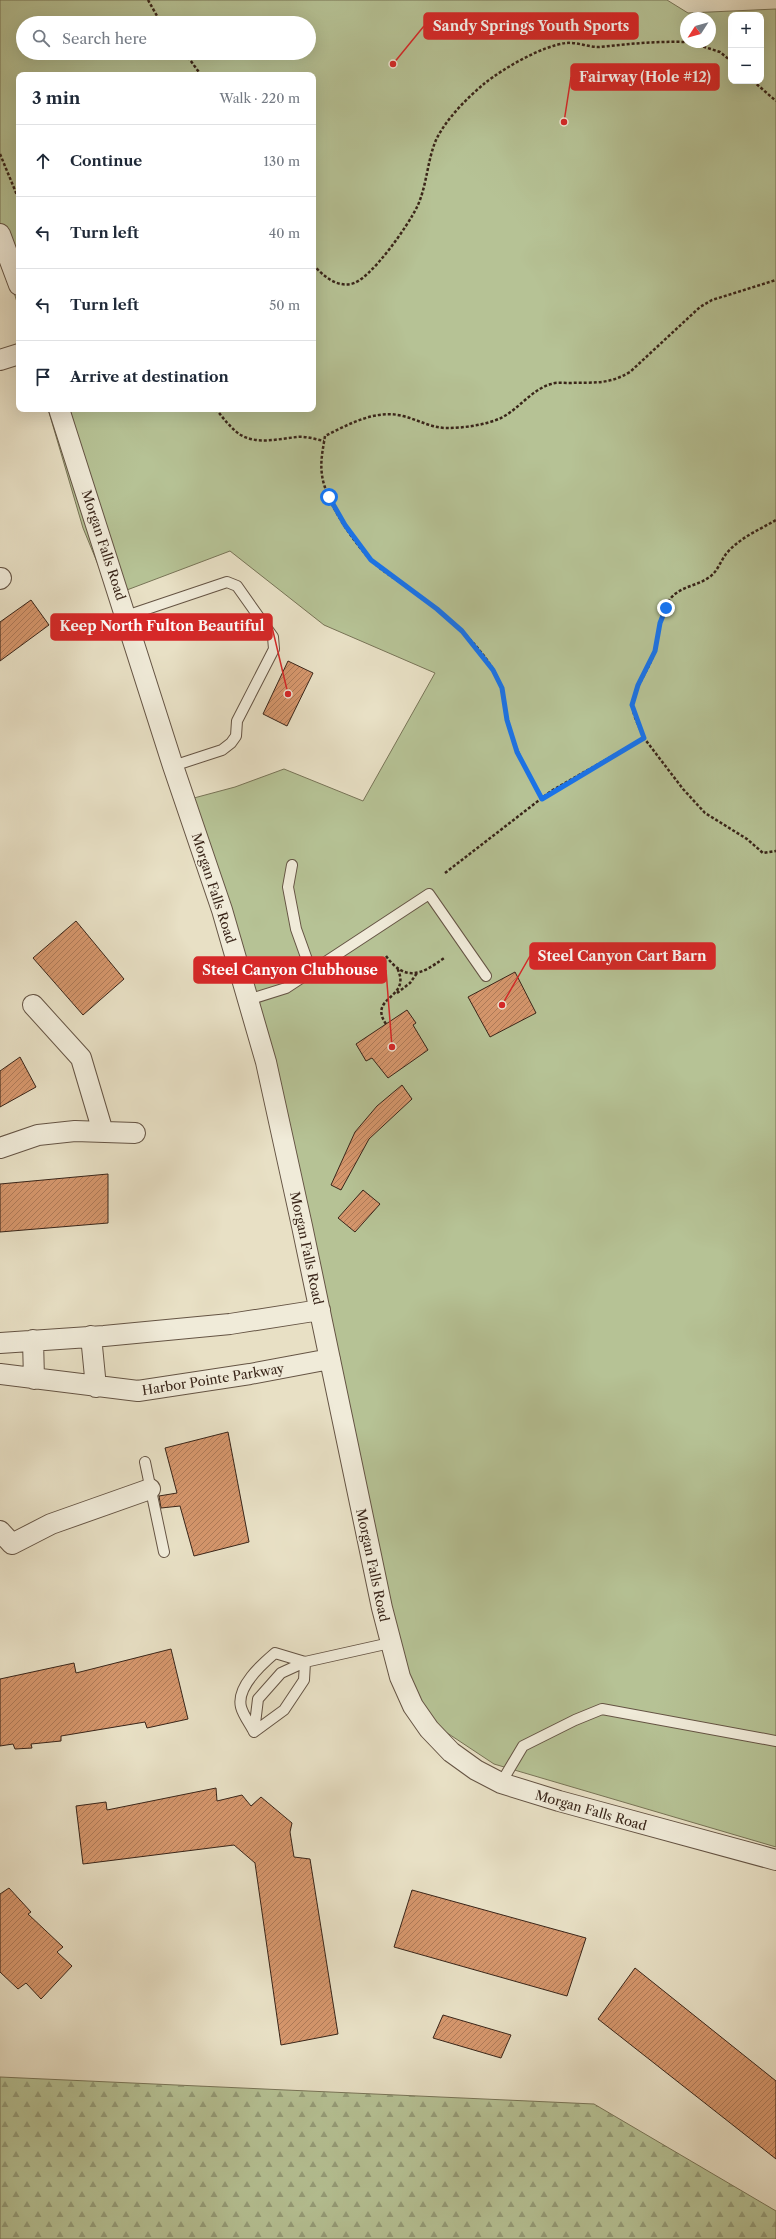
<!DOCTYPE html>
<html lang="en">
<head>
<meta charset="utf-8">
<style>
	body { margin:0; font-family:"Libre Caslon Text",serif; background:#f2f2f3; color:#1f2937 }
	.controls { position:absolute; right:12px; top:12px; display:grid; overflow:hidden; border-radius:8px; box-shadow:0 4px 16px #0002 }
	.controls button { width:36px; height:36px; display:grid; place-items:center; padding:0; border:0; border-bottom:1px solid #e0e1e3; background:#fff; color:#1f2937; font:20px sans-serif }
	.compass { position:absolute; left:680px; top:12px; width:36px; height:36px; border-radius:50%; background:#fff; box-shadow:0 4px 16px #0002; rotate:234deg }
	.stop { position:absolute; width:12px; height:12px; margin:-9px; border:3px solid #1a73e8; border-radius:50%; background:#fff }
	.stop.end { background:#1a73e8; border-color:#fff; box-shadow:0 1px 4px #0008 }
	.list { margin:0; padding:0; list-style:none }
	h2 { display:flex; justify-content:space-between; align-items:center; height:52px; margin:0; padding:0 16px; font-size:17px }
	h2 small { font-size:13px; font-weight:400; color:#747a83 }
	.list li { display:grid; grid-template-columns:26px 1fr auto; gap:12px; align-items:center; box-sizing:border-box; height:72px; padding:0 16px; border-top:1px solid #e0e1e3 }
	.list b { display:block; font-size:15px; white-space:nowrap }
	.list em { font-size:13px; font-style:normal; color:#747a83 }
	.icon { flex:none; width:22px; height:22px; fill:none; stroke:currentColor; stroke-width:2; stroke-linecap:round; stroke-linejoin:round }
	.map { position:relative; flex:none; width:776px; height:2239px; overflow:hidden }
	.search { position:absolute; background:#fff; box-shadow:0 4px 16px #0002; left:16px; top:16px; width:300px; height:44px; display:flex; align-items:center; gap:10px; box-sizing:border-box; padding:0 14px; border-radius:22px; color:#747a83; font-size:15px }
	.panel { position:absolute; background:#fff; box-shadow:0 4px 16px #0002; left:16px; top:72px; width:300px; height:340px; border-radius:8px }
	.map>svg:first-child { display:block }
	.green { fill:#b6c295; stroke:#787457; fill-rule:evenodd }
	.forest { fill:url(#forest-firs); stroke:#787457 }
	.building { fill:url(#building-hatch); stroke:#392519 }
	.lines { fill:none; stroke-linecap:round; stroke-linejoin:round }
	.lane-casing { stroke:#655444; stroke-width:12 }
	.street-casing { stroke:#655444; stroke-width:22 }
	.path { stroke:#392519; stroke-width:2.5; stroke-dasharray:3 2; stroke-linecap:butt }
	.lane { stroke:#f0ebd9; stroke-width:10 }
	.street { stroke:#f0ebd9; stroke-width:20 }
	.route { stroke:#1a73e8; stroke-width:5 }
	.labels { text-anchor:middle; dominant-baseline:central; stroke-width:3; stroke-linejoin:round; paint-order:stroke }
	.street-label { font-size:13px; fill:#392519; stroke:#f0ebd9 }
	.leader { fill:none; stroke:#d62828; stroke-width:1.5 }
	.callout-dot { fill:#d62828; stroke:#f0ebd9; stroke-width:1.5 }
	.callout { fill:#d62828; stroke:#d62828; stroke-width:1.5 }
	.callout-label { font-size:14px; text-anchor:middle; font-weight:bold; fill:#fff }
</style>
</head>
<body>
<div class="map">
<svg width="776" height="2239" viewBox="0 0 776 2239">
	<defs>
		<pattern id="forest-firs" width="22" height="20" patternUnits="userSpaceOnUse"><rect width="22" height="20" fill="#b6c295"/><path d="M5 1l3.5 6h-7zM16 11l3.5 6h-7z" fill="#959d79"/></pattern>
		<pattern id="building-hatch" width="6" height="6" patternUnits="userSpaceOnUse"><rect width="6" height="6" fill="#d5966c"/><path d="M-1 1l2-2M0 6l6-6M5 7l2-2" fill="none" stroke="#ae7a58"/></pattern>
	</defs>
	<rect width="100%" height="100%" fill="#e8e0c5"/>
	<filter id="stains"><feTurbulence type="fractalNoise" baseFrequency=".005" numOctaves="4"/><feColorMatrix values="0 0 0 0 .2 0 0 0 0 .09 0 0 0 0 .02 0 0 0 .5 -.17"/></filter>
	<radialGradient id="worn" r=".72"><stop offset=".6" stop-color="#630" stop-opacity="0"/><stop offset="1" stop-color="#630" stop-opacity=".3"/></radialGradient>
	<!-- green -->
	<path class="green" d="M 0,0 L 667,0 L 688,13 L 776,9 L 776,1847 L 494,1764 L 405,1705 L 293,1174 L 179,802 L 235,787 L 284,769 L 363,801 L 435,673 L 324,625 L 230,551 L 111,596 L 83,528 L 48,409 L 313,409 L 313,75 L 19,75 L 19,309 L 0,245 ZM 731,15 L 761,15 L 761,81 L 731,81 ZM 686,18 L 710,18 L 710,42 L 686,42 ZM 23,23 L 309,23 L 309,53 L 23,53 Z"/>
	<!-- forest -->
	<path class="forest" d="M 0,2077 L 594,2104 L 776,2211 L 776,2239 L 0,2239 Z"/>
	<!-- building -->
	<path class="building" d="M 31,600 L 49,625 L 0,661 L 0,622 Z
		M 288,661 L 313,673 L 287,726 L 263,714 Z
		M 76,921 L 124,979 L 83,1015 L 33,958 Z
		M 515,972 L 536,1013 L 490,1037 L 468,997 Z
		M 407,1010 L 416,1023 L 413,1025 L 428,1050 L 388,1078 L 372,1058 L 366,1061 L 356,1044 Z
		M 20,1057 L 36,1087 L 0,1107 L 0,1071 Z
		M 402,1085 L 412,1099 L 369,1139 L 341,1190 L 331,1185 L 355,1132 L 377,1106 Z
		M 108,1174 L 108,1223 L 0,1232 L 0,1184 Z
		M 363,1190 L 380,1204 L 355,1232 L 338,1218 Z
		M 228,1432 L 249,1542 L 194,1556 L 180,1506 L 161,1508 L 159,1496 L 177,1493 L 165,1448 Z
		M 171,1649 L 188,1719 L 147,1728 L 145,1722 L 61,1736 L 61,1741 L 31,1744 L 32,1748 L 15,1749 L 13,1744 L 0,1746 L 0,1679 L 74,1663 L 76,1673 Z
		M 216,1788 L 217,1801 L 242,1795 L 251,1806 L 261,1797 L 292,1823 L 290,1832 L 294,1857 L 310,1859 L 338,2034 L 281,2045 L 255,1863 L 234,1845 L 83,1864 L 76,1806 L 106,1802 L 107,1810 Z
		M 9,1888 L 31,1912 L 28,1914 L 63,1947 L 57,1952 L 72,1966 L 41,1999 L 26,1983 L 18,1989 L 0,1972 L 0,1894 Z
		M 412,1890 L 586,1938 L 567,1996 L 394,1947 Z
		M 635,1968 L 776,2081 L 776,2159 L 598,2019 Z
		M 443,2015 L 511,2035 L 501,2058 L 433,2038 Z"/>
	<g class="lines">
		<defs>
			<path id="lane" d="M 126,616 L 227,582 L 237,586 L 273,637 L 274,649 L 237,721 L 236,736 L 231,743 L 222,750 L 173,766
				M 292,865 L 288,887 L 296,929 L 311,971
				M 248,1000 L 286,988 L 429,894 L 486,976
				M 145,1462 L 164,1552
				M 254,1732 L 258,1699 L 281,1673 L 305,1662 L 390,1643
				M 254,1732 C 250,1724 243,1715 241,1707 C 236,1687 262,1664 275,1653 L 305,1662
				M 254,1732 L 284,1710 L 304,1680 L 305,1662
				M 501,1783 L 523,1746 L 575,1720 L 602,1709 L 776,1741"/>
			<path id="street" d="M 0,234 L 19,285
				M 0,360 L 19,354
				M 59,409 L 173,766 L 222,910 L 266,1062 L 302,1226 L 382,1608 L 400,1677 L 413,1706 L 429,1729 L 451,1752 L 476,1770 L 501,1783 L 559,1801 L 776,1860
				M 0,579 L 1,578
				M 33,1005 L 81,1058 L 103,1132
				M 0,1148 L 38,1135 L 75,1131 L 135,1133
				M 91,1336 L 96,1387
				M 33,1340 L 34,1379
				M 0,1343 L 104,1336 L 230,1324 L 320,1310
				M 0,1374 L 138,1391 L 250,1374 L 330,1359
				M 0,1531 L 12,1544 L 51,1524 L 150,1489"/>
		</defs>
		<!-- lane casing -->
		<use href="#lane" class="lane-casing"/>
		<!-- street casing -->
		<use href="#street" class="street-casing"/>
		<!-- path -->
		<path class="path" d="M 148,0 L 161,23
			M 689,42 L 720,52 L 731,61
			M 185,53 L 201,75
			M 753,81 L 776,101
			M 0,154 L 19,200
			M 313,265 C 323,275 335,287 351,284 C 370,281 409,224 417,207 C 427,186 427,161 436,140 C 446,119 467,98 485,83 C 504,68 542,46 566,43 C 577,42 588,47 599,47 C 628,44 656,41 686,42
			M 216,409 C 223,418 230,427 239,434 C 256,445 278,439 297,437 C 306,436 315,439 324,441
			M 644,738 C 640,728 631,713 633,703 C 636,684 650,669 655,650 C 660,632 659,607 675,594 C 685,586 698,585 708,578 C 717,573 720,562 726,554 C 739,538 759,530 776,520
			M 542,799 C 527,774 515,749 508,721 C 503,703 503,685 493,669 C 473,637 441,611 410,589 C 397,580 383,572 371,560 C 353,542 325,500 322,475 C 320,461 323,449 325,436 C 349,424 376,409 403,416 C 419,420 431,428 447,428 C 464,428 485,425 501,418 C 519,409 531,390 551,384 C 556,382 563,383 569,383 C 594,382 608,385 630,372 L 700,307 L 712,300 L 776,280
			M 445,873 L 551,791 L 644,738 L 683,789 L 705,813 L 747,839 L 763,853 L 776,851
			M 386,956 C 405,982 421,975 444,958
			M 397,993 L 410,983 L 417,973
			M 386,1024 C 367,996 413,999 397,968"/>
		<!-- lane -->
		<use href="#lane" class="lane"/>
		<!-- street -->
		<use href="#street" class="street"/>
	</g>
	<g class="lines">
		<!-- route -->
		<path class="route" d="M 329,497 L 345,525 L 371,560 L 437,609 L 462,631 L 493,670 L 502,688 L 507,720 L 517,752 L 542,799 L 644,738 L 632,705 L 638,685 L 655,651 L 660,623 L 666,608"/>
	</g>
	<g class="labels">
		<!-- street labels -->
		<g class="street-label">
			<text transform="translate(104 545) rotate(72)">Morgan Falls Road</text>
			<text transform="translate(214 888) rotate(72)">Morgan Falls Road</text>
			<text transform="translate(307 1248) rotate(78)">Morgan Falls Road</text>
			<text transform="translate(213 1379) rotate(-9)">Harbor Pointe Parkway</text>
			<text transform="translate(373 1565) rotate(78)">Morgan Falls Road</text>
			<text transform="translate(591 1810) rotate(16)">Morgan Falls Road</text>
		</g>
	</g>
	<!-- callouts -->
	<path class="leader" d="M393 64L424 26M564 122L571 77M288 694L272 627M502 1005L530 956M392 1047L386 970"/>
	<g class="callout-dot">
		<circle cx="393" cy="64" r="4"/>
		<circle cx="564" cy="122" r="4"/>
		<circle cx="288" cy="694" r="4"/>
		<circle cx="502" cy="1005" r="4"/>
		<circle cx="392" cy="1047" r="4"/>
	</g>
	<g class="callout">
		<rect x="424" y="13" width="214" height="26" rx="4"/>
		<rect x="571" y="64" width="148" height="26" rx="4"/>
		<rect x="51" y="614" width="221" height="26" rx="4"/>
		<rect x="530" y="943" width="185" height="26" rx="4"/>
		<rect x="194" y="957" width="192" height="26" rx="4"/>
	</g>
	<g class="callout-label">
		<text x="531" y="31">Sandy Springs Youth Sports</text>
		<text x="645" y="82">Fairway (Hole #12)</text>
		<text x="162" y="631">Keep North Fulton Beautiful</text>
		<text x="622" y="961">Steel Canyon Cart Barn</text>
		<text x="290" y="975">Steel Canyon Clubhouse</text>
	</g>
	<rect width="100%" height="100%" filter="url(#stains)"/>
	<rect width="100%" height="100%" fill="url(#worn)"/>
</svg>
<div class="controls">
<button>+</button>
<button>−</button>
</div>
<svg class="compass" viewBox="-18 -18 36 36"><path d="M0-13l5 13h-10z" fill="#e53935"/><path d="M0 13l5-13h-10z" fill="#747a83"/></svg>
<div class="stop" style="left:329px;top:497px"></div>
<div class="stop end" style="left:666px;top:608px"></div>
<div class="search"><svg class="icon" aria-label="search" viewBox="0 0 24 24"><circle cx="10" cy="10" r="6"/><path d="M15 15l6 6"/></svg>Search here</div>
<section class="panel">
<h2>3 min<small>Walk · 220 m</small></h2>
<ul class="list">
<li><svg class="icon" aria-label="ahead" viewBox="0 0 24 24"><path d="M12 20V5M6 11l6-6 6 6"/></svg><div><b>Continue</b></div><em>130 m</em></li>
<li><svg class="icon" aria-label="left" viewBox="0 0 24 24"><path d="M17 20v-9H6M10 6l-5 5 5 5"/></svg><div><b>Turn left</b></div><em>40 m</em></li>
<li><svg class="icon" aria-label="left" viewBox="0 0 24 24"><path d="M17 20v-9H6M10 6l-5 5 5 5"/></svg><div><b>Turn left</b></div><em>50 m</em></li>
<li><svg class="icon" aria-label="arrive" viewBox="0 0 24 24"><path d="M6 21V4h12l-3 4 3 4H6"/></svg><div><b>Arrive at destination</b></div></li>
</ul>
</section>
</div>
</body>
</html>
